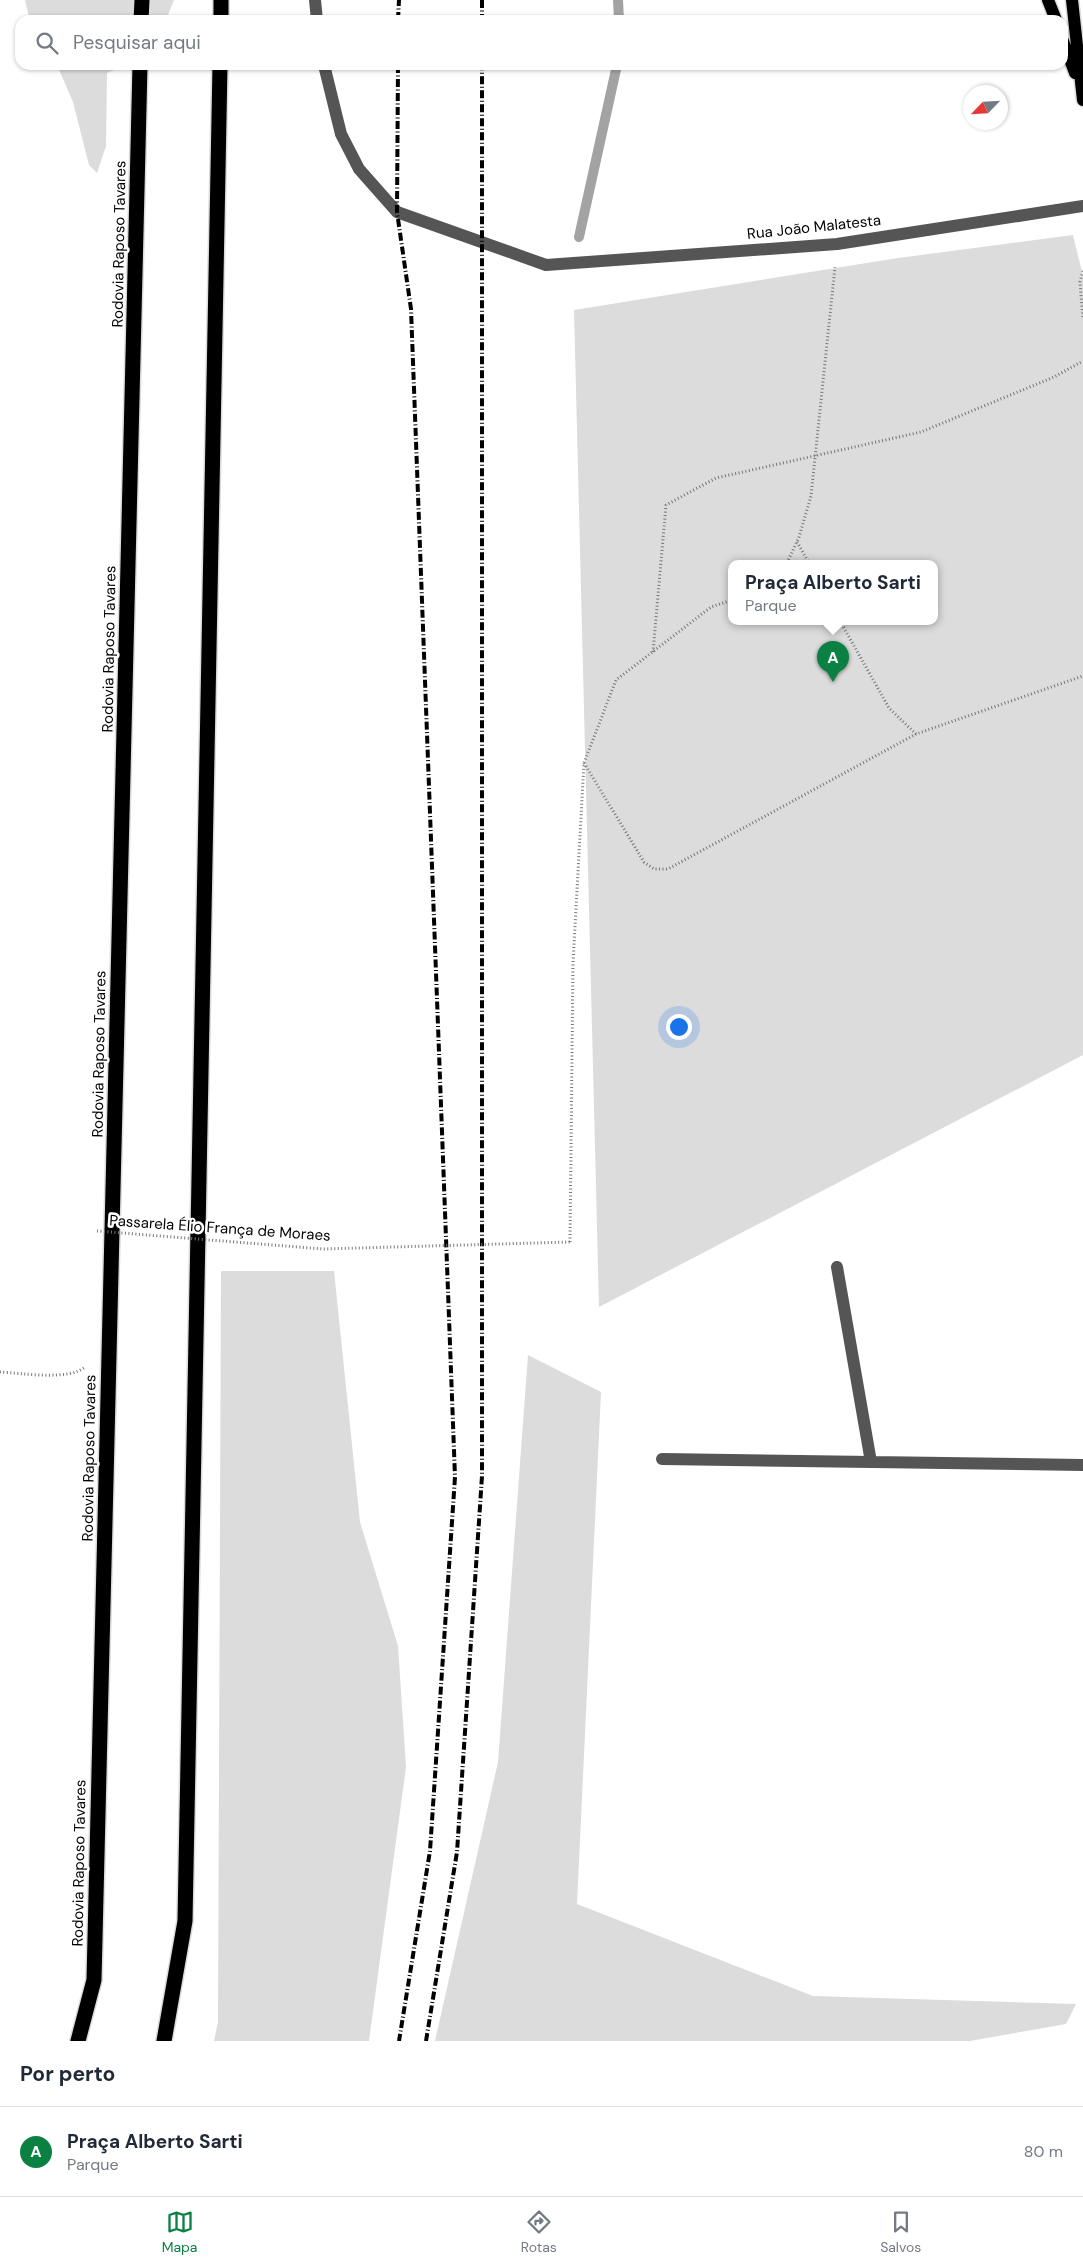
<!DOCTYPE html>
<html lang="pt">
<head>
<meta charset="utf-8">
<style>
	body { margin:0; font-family:"DM Sans",sans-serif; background:#f6f6f7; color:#1f2937 }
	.compass { position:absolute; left:963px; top:85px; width:45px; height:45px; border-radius:50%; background:#fff; box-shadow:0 1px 4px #0004; rotate:245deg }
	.you { position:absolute; left:678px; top:1026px; width:18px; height:18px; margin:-12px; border:4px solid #fff; border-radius:50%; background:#1a73e8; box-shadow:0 0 0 8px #1a73e833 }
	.badge { display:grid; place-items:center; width:32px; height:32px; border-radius:50%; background:#0b8043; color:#fff; font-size:16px; font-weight:700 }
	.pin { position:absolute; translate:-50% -41px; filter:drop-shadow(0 1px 2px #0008) }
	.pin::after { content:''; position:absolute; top:26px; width:18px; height:15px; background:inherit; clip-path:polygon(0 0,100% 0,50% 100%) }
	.popup { position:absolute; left:728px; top:560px; width:210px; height:65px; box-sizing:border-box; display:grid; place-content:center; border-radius:10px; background:#fff; filter:drop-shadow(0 1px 4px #0005); font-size:16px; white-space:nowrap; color:#747a83 }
	.popup b { font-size:19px; color:#1f2937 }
	.popup::after { content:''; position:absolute; left:50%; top:100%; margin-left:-10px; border:10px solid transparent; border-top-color:#fff }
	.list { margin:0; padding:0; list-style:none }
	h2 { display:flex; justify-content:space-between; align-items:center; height:65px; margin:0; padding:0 20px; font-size:21px }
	h2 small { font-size:16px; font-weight:400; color:#747a83 }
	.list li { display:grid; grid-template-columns:32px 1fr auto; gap:15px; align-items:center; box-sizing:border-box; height:90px; padding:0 20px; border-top:1px solid #e0e1e3 }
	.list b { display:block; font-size:19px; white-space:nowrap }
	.list p { margin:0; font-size:16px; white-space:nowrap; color:#747a83 }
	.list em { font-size:16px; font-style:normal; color:#747a83 }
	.icon { flex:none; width:28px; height:28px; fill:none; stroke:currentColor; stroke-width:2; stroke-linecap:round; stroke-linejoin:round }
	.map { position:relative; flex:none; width:1083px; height:2041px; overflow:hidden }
	.search { position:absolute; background:#fff; box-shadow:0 1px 4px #0004; left:15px; right:15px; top:15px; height:55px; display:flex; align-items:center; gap:12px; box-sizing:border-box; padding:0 18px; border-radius:15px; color:#747a83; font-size:19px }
	.sheet { height:155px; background:#fff }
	nav { display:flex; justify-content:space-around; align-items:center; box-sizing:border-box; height:70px; border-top:1px solid #e0e1e3; background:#fff; font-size:14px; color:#747a83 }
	nav a { display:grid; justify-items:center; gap:2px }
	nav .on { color:#0b8043 }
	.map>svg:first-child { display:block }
	.green { fill:#dcdcdc; fill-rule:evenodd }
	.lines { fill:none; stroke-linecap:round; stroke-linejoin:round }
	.stream { stroke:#a3a3a3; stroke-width:10 }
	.major-casing { stroke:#dbdbdb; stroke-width:15 }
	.highway-casing { stroke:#dbdbdb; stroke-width:18 }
	.path { stroke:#777; stroke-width:3; stroke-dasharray:1 2.5; stroke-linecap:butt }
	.minor { stroke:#555; stroke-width:12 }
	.major { stroke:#000; stroke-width:12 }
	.highway { stroke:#000; stroke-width:15 }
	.rail { stroke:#000; stroke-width:4; stroke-dasharray:8 2.5 1 2.5; stroke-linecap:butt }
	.path-bridge { stroke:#777; stroke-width:3; stroke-dasharray:1 2.5; stroke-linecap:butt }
	.labels { text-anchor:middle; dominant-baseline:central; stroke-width:5; stroke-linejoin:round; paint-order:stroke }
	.street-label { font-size:15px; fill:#000; stroke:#fff }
</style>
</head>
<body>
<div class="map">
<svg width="1083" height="2041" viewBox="0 0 1083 2041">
	<rect width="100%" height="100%" fill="#fff"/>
	<!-- green -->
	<path class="green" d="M 25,0 L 174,0 L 166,20 L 33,20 L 29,17 Z
		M 57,65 L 125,65 L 107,73 L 106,146 L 97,173 L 89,165 L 73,102 Z
		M 1073,235 L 1083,276 L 1083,1055 L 599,1307 L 574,310 L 898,258 ZM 732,563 L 934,563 L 934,621 L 732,621 Z
		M 221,1271 L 334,1271 L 360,1522 L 398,1646 L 406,1767 L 369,2041 L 214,2041 L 218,2022 Z
		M 528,1355 L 601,1392 L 577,1904 L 813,1996 L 1076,2004 L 1066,2024 L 970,2041 L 435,2041 L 498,1762 Z"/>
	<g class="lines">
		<!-- stream -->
		<path class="stream" d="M 618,0 L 619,20
			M 579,237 L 617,65"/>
		<defs>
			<path id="major" d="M 1048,0 L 1056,20
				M 1072,0 L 1083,100
				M 1063,41 L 1075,73"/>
			<path id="highway" d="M 141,20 L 142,0
				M 221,20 L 221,0
				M 78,2041 L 94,1980 L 140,65
				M 164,2041 L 185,1921 L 220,65"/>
		</defs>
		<!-- major casing -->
		<use href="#major" class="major-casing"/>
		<!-- highway casing -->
		<use href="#highway" class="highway-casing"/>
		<!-- path -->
		<path class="path" d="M 1083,271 L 1080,282 L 1083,319
			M 797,542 L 809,563
			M 787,563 L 799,537 L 811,496 L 835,267
			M 840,621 L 889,708 L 916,734 L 1083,676
			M 653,652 L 666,505 L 716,478 L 921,432 L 1054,377 L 1083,361
			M 584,763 L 644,862 L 654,869 L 668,869 L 916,734
			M 570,1242 L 573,963 L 584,763 L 616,680 L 711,607 L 732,600
			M 0,1372 C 21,1373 69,1381 85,1367"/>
		<!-- minor -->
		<path class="minor" d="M 315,0 L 317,20
			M 324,65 L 341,134 L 359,169 L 397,212 L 546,265 L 837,244 L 1083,206
			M 837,1267 L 871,1462
			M 662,1459 L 1083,1465"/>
		<!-- major -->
		<use href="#major" class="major"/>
		<!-- highway -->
		<use href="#highway" class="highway"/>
		<!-- rail -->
		<path class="rail" d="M 482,0 L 482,20
			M 398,20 L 399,0
			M 398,65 L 397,212 L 411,309 L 455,1477 L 430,1851 L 399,2041
			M 426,2041 L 457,1852 L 482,1476 L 482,65"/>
		<!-- path-bridge -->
		<path class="path-bridge" d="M 97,1231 L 323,1249 L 570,1242"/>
	</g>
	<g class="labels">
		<!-- street labels -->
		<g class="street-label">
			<text transform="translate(814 227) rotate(-6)">Rua João Malatesta</text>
			<text transform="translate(119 244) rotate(-89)">Rodovia Raposo Tavares</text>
			<text transform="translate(109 649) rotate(-89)">Rodovia Raposo Tavares</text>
			<text transform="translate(99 1054) rotate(-89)">Rodovia Raposo Tavares</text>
			<text transform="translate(220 1228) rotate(4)">Passarela Élio França de Moraes</text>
			<text transform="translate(89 1458) rotate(-89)">Rodovia Raposo Tavares</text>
			<text transform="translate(79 1863) rotate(-89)">Rodovia Raposo Tavares</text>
		</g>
	</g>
</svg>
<svg class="compass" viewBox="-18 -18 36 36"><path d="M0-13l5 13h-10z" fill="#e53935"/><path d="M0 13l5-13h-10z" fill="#747a83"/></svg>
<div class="you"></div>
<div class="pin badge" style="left:833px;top:682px">A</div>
<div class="popup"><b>Praça Alberto Sarti</b>Parque</div>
<div class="search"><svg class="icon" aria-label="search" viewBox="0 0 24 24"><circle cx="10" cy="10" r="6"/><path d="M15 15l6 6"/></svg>Pesquisar aqui</div>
</div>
<section class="sheet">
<h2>Por perto<small></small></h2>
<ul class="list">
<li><span class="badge">A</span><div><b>Praça Alberto Sarti</b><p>Parque</p></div><em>80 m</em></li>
</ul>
</section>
<nav>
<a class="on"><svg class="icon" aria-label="map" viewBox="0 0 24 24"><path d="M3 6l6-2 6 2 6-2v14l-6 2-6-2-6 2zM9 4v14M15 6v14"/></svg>Mapa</a>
<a><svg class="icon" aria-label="directions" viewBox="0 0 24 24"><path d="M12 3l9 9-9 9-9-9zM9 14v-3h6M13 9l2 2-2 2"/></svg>Rotas</a>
<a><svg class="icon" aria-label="saved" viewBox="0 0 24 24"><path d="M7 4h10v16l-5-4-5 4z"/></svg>Salvos</a>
</nav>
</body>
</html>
